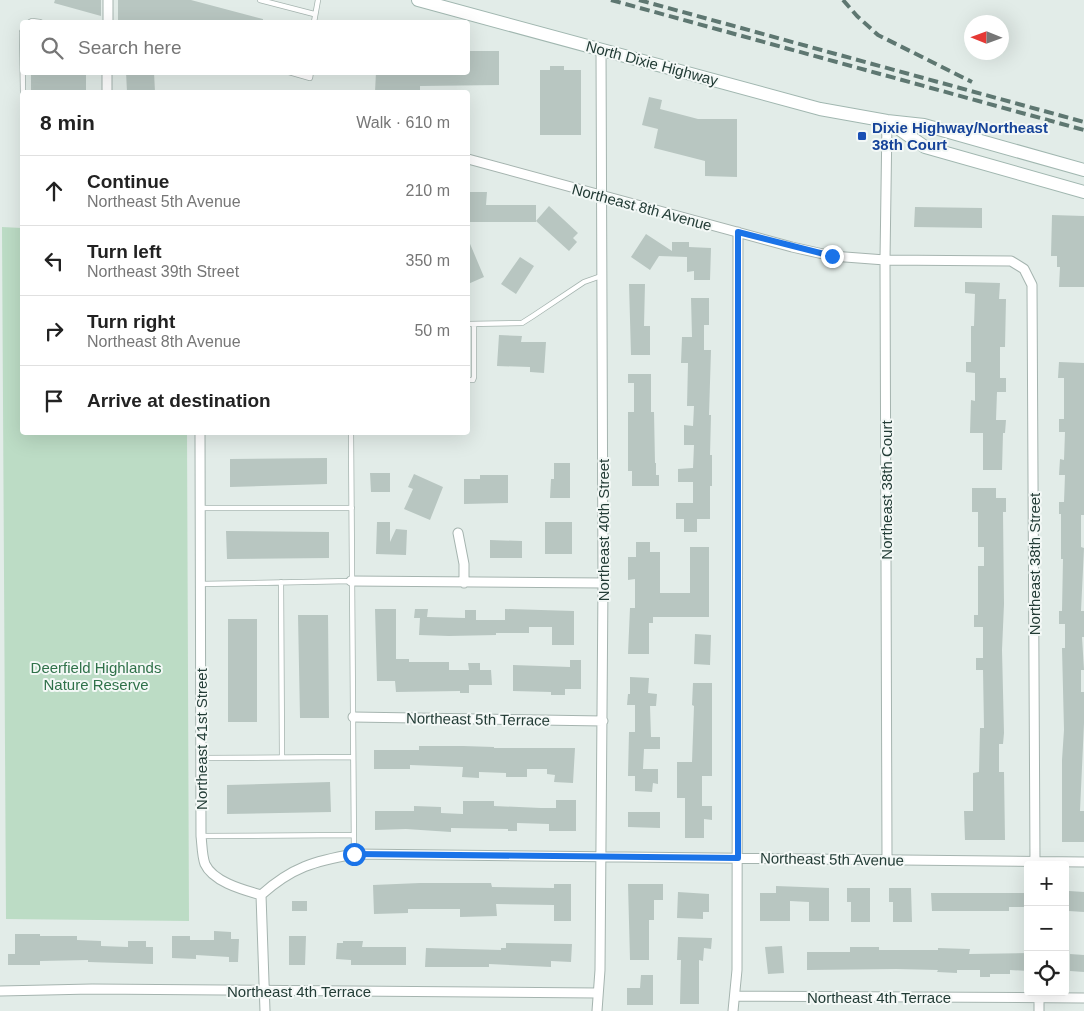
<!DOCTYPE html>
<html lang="en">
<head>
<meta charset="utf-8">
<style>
	body { margin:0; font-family:Arial,sans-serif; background:#f2f2f2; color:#222 }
	.controls { position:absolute; right:15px; bottom:15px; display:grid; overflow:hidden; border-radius:5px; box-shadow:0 5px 20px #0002 }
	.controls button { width:45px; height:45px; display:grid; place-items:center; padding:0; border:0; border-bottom:1px solid #e0e0e0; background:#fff; color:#222; font:25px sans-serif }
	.compass { position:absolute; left:964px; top:15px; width:45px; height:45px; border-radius:50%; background:#fff; box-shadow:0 5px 20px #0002; rotate:271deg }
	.stop { position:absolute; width:15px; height:15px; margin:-11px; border:4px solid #1a73e8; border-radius:50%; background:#fff }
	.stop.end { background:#1a73e8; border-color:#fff; box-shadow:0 1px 5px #0008 }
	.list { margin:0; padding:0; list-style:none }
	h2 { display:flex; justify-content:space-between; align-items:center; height:65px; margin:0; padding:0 20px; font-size:21px }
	h2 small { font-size:16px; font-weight:400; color:#767676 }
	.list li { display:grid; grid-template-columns:32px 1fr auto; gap:15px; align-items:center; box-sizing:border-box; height:70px; padding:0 20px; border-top:1px solid #e0e0e0 }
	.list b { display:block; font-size:19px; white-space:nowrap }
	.list p { margin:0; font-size:16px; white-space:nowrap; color:#767676 }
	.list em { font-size:16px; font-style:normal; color:#767676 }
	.icon { flex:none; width:28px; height:28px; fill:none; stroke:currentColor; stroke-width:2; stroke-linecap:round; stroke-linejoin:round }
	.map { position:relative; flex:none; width:1084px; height:1011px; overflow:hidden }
	.search { position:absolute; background:#fff; box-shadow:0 5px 20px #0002; left:20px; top:20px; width:450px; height:55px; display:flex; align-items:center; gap:12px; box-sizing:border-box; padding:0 18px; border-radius:5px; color:#767676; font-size:19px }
	.panel { position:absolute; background:#fff; box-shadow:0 5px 20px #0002; left:20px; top:90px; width:450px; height:345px; border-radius:5px }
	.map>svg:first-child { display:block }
	.green { fill:#bcdcc5 }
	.building { fill:#b8c6c1 }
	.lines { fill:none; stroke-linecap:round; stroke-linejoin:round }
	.lane-casing { stroke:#a5b4af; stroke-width:6 }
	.street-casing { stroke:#a5b4af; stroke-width:11 }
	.secondary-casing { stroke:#a1b7b0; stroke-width:14 }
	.lane { stroke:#fff; stroke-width:4.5 }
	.street { stroke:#fff; stroke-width:9 }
	.secondary { stroke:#fff; stroke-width:12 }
	.rail { stroke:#5e7771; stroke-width:4; stroke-dasharray:10 5; stroke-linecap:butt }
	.route { stroke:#1a73e8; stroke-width:6 }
	.transit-dot { fill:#1a4fb4; stroke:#f3f8f6; stroke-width:2 }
	.labels { text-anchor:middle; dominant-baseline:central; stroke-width:4; stroke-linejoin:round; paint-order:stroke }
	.street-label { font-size:15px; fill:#233c36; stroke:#f3f8f6 }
	.transit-label { font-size:15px; font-weight:bold; fill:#164399; stroke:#f3f8f6; text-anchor:start }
	.park-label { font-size:15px; fill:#2f7149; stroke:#f3f8f6 }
</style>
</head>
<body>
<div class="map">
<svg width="1084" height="1011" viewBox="0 0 1084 1011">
	<rect width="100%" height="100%" fill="#e2ece8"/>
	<!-- green -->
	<path class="green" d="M 2,227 L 22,228 L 22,432 L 187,433 L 189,921 L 6,919 Z"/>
	<!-- building -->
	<path class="building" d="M 55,0 L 101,0 L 101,16 L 54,3 Z
		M 118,0 L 191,0 L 263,19 L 263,22 L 118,22 Z
		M 468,51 L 499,51 L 499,85 L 420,86 L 420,92 L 375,92 L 376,72 L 468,72 Z
		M 550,66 L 564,66 L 564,70 L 581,70 L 581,135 L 540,135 L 540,70 L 550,70 Z
		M 31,72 L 86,72 L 86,92 L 31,92 Z
		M 126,72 L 154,72 L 155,92 L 127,92 Z
		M 649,97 L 662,100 L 660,109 L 698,119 L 737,119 L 737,177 L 705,176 L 705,161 L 654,148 L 658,129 L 642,125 Z
		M 470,192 L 487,192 L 486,205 L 536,205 L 536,222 L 469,222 Z
		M 549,206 L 578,233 L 573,238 L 577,242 L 569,251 L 536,221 Z
		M 915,207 L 982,208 L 982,228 L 914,227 Z
		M 1052,215 L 1084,216 L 1084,287 L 1059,287 L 1060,267 L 1057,267 L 1057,256 L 1051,256 Z
		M 646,234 L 672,251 L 672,242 L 689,242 L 689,247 L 711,248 L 710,280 L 694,280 L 694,271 L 687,272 L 687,257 L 659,256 L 650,270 L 631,257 Z
		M 468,239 L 484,277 L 468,284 Z
		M 520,257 L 534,266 L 516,294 L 501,284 Z
		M 965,282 L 1000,283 L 999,299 L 1006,299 L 1005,347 L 1000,347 L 1000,378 L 1006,378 L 1006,392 L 997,392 L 996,420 L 1006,420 L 1005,433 L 1003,433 L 1002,470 L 983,470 L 983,433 L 970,433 L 971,400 L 975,401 L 975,373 L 966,372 L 966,362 L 971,362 L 971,326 L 974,326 L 975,294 L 965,293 Z
		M 629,284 L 645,284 L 644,326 L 650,326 L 650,355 L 631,355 Z
		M 691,298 L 709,298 L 709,325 L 704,325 L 704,350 L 711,350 L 709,415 L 711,415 L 710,455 L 712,455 L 712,486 L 710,486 L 710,519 L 697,519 L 697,532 L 684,532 L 684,519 L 676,519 L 676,503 L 693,503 L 693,482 L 678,482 L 678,469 L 693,468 L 694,445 L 684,445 L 684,425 L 693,426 L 694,406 L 687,406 L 688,363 L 681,363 L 682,337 L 692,337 Z
		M 499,335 L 522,336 L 521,342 L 546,342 L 544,373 L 530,372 L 530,367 L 497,366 Z
		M 1059,362 L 1084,363 L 1084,515 L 1081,515 L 1081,547 L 1084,548 L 1081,611 L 1084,611 L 1084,637 L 1082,637 L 1084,670 L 1081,670 L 1081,692 L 1084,692 L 1084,723 L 1080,811 L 1084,811 L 1084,842 L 1062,842 L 1062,760 L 1064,730 L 1062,648 L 1065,648 L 1065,624 L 1059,624 L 1059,611 L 1062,611 L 1063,559 L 1061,559 L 1061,514 L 1059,514 L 1059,502 L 1064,502 L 1065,475 L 1059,475 L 1060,459 L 1064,460 L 1065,432 L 1059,432 L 1059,419 L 1064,419 L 1064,378 L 1058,378 Z
		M 628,374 L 651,374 L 651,412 L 654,412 L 655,463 L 656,463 L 656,475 L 659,475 L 659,486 L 632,486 L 632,471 L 628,471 L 628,412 L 634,412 L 634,383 L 628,383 Z
		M 327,458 L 327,484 L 230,487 L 230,459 Z
		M 554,463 L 570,463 L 570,498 L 550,498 L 551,479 L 554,479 Z
		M 370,473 L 390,473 L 390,492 L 371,492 Z
		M 414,474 L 443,487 L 430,520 L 404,509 L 413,489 L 408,487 Z
		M 480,475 L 508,475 L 508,503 L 464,504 L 464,479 L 480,479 Z
		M 972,488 L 996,488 L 996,498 L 1006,498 L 1006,512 L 1003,512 L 1004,604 L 1002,650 L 1004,733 L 1003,744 L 999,744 L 999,772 L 1004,772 L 1005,840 L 965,840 L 964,811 L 973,811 L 973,773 L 979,772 L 980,728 L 984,728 L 983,670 L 976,670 L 976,658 L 983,658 L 983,627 L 974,627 L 974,615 L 978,615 L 978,566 L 984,566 L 984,547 L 978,547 L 978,512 L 972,512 Z
		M 377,522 L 390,522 L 390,542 L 396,529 L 407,530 L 406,555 L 376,554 Z
		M 545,522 L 572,522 L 572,554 L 545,554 Z
		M 226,531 L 329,532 L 329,558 L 227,559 Z
		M 490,540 L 522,541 L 522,558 L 490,558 Z
		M 636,542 L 650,542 L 650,552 L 660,552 L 660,593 L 690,593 L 690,547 L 709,547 L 709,617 L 653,617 L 653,623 L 649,623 L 649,654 L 628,654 L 630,608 L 635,608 L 635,579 L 628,580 L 628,557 L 636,557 Z
		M 375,609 L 396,609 L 396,659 L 409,659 L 409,662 L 449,662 L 449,670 L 469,670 L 468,663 L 480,663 L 480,670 L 491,670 L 492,685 L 469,685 L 469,693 L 460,693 L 460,691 L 396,692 L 395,681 L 377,681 Z
		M 415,609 L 428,609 L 427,617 L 465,618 L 465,610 L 476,610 L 476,620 L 505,620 L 505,609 L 574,611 L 574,645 L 552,645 L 552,627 L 529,627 L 529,633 L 496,633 L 496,635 L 449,636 L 419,635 L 420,618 L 414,618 Z
		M 298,615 L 328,615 L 329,718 L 300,718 Z
		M 228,619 L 257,619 L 257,722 L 228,722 Z
		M 695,634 L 711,635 L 710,665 L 694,664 Z
		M 570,660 L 581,660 L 581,689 L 565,689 L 565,695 L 551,695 L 551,692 L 513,691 L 513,665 L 570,667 Z
		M 630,677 L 649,678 L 648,693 L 657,694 L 656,706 L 650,706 L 651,737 L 660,737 L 660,749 L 644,749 L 643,769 L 658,769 L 658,784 L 653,783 L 652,792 L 635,791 L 635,776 L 628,776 L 629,732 L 635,732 L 635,705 L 627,705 L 628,694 L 630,694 Z
		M 693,683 L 712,683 L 712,776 L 702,776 L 702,806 L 712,806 L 712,820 L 704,819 L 704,838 L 685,838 L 685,798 L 677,798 L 677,762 L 692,762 L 694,706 L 692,705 Z
		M 419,746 L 463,746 L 494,747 L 494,748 L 575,748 L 573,783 L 554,782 L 555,775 L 547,774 L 547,769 L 527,769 L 527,777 L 506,777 L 506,773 L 479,772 L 479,778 L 462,777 L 463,767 L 410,765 L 410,769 L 374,769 L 374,750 L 419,750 Z
		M 330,782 L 331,812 L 227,814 L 227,785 Z
		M 556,800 L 576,800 L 576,831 L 549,831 L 549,824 L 517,823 L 517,831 L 508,831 L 508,829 L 451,828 L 451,832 L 406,829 L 375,830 L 375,811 L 414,811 L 414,806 L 441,807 L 441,813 L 463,814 L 463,801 L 494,801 L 494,806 L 541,808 L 556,808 Z
		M 628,812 L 660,812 L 660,828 L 628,827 Z
		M 420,883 L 491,883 L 492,887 L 554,888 L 554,884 L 571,884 L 571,921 L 554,921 L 554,905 L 496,904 L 497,916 L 460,917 L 460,909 L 408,909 L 408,913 L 374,914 L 373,885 Z
		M 628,884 L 663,884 L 663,900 L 654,900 L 654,920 L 649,920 L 649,960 L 630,960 Z
		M 776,886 L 829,888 L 829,921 L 809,921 L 809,902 L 790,901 L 790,921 L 760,921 L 760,893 L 776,893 Z
		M 847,888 L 870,888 L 870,922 L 851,922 L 851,902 L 847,902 Z
		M 889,888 L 911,888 L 912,922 L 893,922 L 893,902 L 889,902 Z
		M 1069,891 L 1084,892 L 1084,912 L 1069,911 Z
		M 678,892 L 709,894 L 709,912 L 703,912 L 703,919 L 677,918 Z
		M 931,893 L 1028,893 L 1028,907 L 1009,907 L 1009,911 L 932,911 Z
		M 292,901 L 307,901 L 307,911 L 292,911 Z
		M 214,931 L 231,932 L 231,939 L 239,939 L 238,962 L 229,962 L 229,957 L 196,955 L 196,959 L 172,958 L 172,936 L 190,936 L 190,940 L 214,940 Z
		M 15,934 L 40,934 L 40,936 L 77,936 L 77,940 L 101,941 L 101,946 L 128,947 L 128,941 L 146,941 L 146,947 L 153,947 L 153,964 L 88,962 L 88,960 L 40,961 L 40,965 L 8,965 L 8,954 L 15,954 Z
		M 289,936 L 306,936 L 305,965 L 289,965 Z
		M 678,937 L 712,938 L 711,949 L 704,948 L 703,961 L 699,960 L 699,1004 L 680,1004 L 681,960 L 677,960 Z
		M 343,941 L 363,941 L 362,947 L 406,947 L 406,965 L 351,965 L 351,960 L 336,959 L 337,943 L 343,943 Z
		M 506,943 L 572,944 L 571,962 L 551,961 L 551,967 L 489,964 L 489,967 L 425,967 L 426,948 L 501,950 L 501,948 L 506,948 Z
		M 782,946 L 784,973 L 768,974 L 765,947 Z
		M 850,947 L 879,947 L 879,950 L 938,950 L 938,948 L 970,949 L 969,954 L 1028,953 L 1028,971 L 1010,970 L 1010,974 L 990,974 L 990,977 L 980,977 L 980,970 L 957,970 L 957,973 L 937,972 L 938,970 L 896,969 L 807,970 L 807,952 L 850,952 Z
		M 1070,954 L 1084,955 L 1084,972 L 1070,971 Z
		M 641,975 L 653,975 L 653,1005 L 627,1005 L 627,988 L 640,988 Z"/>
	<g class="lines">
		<defs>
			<path id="lane" d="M 260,0 L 314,14
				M 30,22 L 32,21 L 40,22
				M 314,22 L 318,0
				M 22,32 L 23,92
				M 289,72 L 310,78 L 311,72
				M 468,324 L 522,323 L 533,316 L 584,282 L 601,276
				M 468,380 L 473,380 L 474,377 L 474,324
				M 351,432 L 354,854
				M 200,508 L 352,508
				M 281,582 L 282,757
				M 200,584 L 351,581
				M 201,758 L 353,757
				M 201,836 L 354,835"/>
			<path id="street" d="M 108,22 L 108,0
				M 107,92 L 107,72
				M 887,121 L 885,260 L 887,860
				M 468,159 L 792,247 L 832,256 L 885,260 L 1011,261 L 1024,269 L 1032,285 L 1035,862
				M 200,432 L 201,836 C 202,844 202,856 205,864 C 213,882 244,890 261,895 L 265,1011
				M 458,533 L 464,564 L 464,583
				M 351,581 L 603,583
				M 353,717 L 603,721
				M 261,895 C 292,867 315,861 354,854 L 1084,862
				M 0,991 L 92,989 L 597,993
				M 735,996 L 1084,998
				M 1039,999 L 1039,1011
				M 597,1011 L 600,970 L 603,583 L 601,49
				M 733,1011 L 737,970 L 738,232"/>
			<path id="secondary" d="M 418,0 L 820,109 L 887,121 L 924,125 L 1084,170
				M 889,122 L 925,147 L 1084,192"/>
		</defs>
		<!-- lane casing -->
		<use href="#lane" class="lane-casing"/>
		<!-- street casing -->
		<use href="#street" class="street-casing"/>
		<!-- secondary casing -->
		<use href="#secondary" class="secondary-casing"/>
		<!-- lane -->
		<use href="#lane" class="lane"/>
		<!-- street -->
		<use href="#street" class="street"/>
		<!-- secondary -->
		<use href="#secondary" class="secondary"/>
		<!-- rail -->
		<path class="rail" d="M 611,0 L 1084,130
			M 639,0 L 1084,122
			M 843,0 L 857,16 L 878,35 L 972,82"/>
	</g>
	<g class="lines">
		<!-- route -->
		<path class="route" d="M 354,854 L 738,858 L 738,232 L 832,256"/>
	</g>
	<!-- markers -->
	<rect class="transit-dot" x="857" y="131" width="10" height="10" rx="2.5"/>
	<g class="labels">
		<!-- street labels -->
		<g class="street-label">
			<text transform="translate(652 63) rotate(15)">North Dixie Highway</text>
			<text transform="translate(642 207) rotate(15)">Northeast 8th Avenue</text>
			<text transform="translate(886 490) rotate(-90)">Northeast 38th Court</text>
			<text transform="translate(603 530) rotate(-90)">Northeast 40th Street</text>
			<text transform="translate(1034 564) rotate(-90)">Northeast 38th Street</text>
			<text transform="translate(478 719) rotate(1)">Northeast 5th Terrace</text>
			<text transform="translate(201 739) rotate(-90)">Northeast 41st Street</text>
			<text transform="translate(832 859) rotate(1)">Northeast 5th Avenue</text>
			<text x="299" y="991">Northeast 4th Terrace</text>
			<text x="879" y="997">Northeast 4th Terrace</text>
		</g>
		<!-- transit labels -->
		<g class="transit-label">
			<text x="872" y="127">Dixie Highway/Northeast<tspan x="872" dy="17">38th Court</tspan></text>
		</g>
		<!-- park labels -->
		<g class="park-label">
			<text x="96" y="667">Deerfield Highlands<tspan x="96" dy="17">Nature Reserve</tspan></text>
		</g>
	</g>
</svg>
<div class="controls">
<button>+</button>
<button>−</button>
<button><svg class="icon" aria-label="locate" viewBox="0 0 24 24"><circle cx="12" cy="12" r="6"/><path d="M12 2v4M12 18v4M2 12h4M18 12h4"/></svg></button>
</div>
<svg class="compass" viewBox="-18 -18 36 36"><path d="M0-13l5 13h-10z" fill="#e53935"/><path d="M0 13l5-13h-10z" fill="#767676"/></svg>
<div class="stop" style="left:354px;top:854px"></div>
<div class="stop end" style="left:832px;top:256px"></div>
<div class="search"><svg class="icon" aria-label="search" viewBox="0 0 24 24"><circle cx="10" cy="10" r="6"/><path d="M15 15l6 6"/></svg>Search here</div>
<section class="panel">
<h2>8 min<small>Walk · 610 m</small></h2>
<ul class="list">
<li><svg class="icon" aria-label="ahead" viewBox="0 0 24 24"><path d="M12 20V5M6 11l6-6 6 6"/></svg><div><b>Continue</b><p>Northeast 5th Avenue</p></div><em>210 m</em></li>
<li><svg class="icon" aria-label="left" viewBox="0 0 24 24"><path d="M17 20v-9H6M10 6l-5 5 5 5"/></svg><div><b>Turn left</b><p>Northeast 39th Street</p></div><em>350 m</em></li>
<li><svg class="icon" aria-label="right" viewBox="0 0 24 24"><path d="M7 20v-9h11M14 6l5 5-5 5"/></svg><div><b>Turn right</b><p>Northeast 8th Avenue</p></div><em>50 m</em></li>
<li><svg class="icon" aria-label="arrive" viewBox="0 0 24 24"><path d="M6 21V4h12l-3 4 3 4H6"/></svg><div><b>Arrive at destination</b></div></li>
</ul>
</section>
</div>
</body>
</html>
